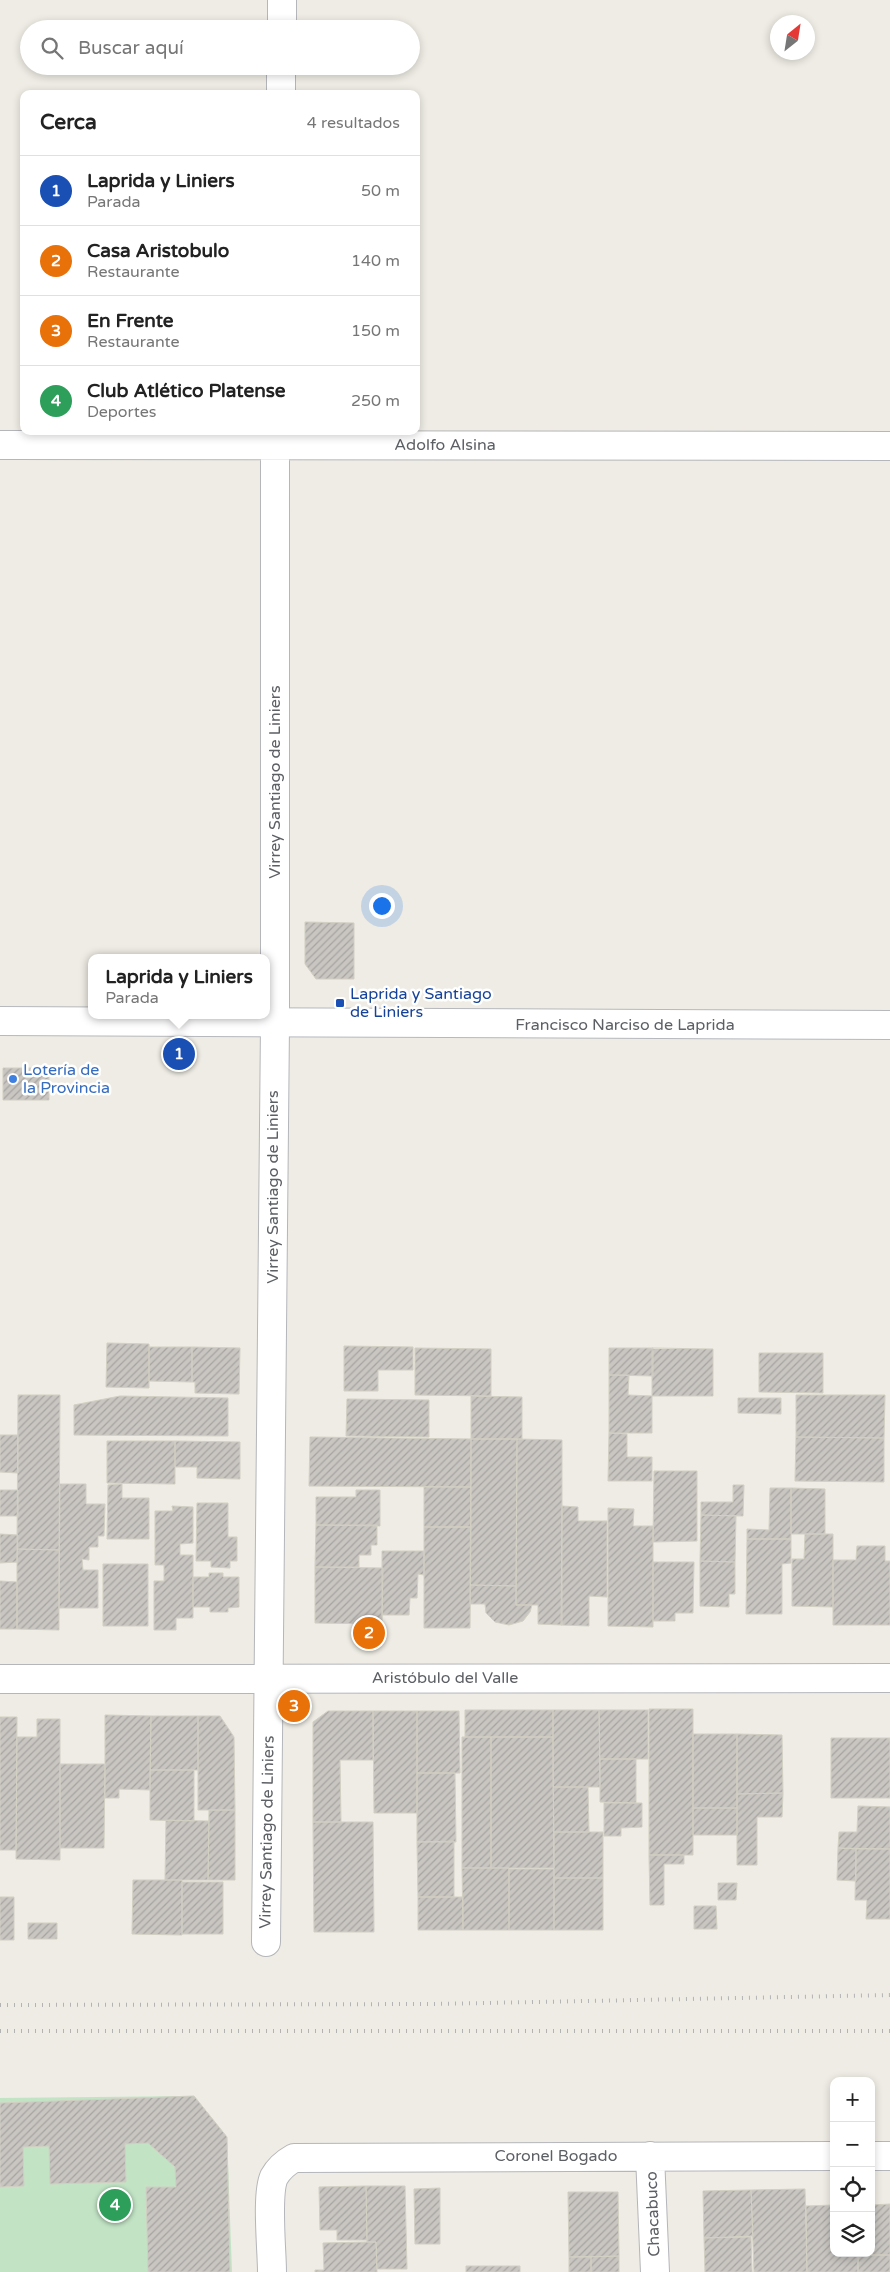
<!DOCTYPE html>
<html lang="es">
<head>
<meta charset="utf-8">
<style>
	body { margin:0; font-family:"Varela Round",sans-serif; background:#f6f6f6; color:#222 }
	.controls { position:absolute; right:15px; bottom:15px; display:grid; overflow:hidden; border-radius:10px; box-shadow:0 2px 8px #0003 }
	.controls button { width:45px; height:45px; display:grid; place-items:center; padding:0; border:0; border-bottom:1px solid #e0e0e0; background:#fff; color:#222; font:25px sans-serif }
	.compass { position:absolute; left:770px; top:15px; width:45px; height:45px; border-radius:50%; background:#fff; box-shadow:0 2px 8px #0003; rotate:30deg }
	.you { position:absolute; left:381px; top:905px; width:18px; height:18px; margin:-12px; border:4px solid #fff; border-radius:50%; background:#1a73e8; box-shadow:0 0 0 8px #1a73e833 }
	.badge { display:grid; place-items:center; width:32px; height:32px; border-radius:50%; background:#db2777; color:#fff; font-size:16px; font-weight:700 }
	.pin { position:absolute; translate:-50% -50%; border:2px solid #fff; box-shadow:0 1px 5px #0006 }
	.popup { position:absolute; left:88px; top:954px; width:182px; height:65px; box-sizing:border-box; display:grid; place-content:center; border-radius:10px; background:#fff; filter:drop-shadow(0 1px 4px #0005); font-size:16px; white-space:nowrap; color:#767676 }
	.popup b { font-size:19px; color:#222 }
	.popup::after { content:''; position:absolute; left:50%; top:100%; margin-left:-10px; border:10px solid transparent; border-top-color:#fff }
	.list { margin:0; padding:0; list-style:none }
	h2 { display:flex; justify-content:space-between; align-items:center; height:65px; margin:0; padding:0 20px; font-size:21px }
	h2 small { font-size:16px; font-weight:400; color:#767676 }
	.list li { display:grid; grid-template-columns:32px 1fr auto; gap:15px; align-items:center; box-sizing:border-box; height:70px; padding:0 20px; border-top:1px solid #e0e0e0 }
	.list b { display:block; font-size:19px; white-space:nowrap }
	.list p { margin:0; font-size:16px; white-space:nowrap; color:#767676 }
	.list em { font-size:16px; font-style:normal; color:#767676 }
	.icon { flex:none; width:28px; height:28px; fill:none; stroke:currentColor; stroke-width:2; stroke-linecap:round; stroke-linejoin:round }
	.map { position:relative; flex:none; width:890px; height:2272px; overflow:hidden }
	.search { position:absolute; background:#fff; box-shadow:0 2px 8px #0003; left:20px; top:20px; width:400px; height:55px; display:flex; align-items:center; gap:12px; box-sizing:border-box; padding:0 18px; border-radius:28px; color:#767676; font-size:19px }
	.panel { position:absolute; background:#fff; box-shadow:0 2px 8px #0003; left:20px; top:90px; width:400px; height:345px; border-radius:10px }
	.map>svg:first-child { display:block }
	.grass { fill:#c2e4c5 }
	.building { fill:url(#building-hatch); stroke:#d2cfc3 }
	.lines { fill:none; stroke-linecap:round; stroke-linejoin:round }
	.street-casing { stroke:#b5b6ba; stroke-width:30 }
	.secondary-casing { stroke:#b6b8bd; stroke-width:30 }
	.street { stroke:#fff; stroke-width:28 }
	.secondary { stroke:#fff; stroke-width:28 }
	.rail { stroke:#b3b3b4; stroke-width:4; stroke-dasharray:1 6; stroke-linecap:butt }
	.transit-dot { fill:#1a4fb4; stroke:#fff; stroke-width:2 }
	.shop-dot { fill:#3f7fe0; stroke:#fff; stroke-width:2 }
	.labels { text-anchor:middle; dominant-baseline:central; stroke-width:5; stroke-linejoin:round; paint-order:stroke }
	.street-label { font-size:16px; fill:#5c5f64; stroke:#fff }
	.transit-label { font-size:16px; fill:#164399; stroke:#fff; text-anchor:start }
	.shop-label { font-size:16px; fill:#366cbe; stroke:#fff; text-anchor:start }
</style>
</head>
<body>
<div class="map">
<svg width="890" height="2272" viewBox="0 0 890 2272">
	<defs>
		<pattern id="building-hatch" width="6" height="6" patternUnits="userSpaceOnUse" patternTransform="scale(1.25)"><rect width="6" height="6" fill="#c9c6c2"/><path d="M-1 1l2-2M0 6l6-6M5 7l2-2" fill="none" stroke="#a6a4a1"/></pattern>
	</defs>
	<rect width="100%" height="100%" fill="#eeece4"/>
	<!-- grass -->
	<path class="grass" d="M 194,2096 L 227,2137 L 232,2272 L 0,2272 L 0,2098 Z"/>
	<!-- building -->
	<path class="building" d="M 305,922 L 354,923 L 354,979 L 316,979 L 305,964 Z
		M 3,1068 L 49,1068 L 49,1100 L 3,1100 Z
		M 107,1343 L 149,1344 L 149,1388 L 106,1387 Z
		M 344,1346 L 413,1347 L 413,1370 L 378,1370 L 378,1391 L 344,1391 Z
		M 149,1347 L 192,1347 L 192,1382 L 149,1381 Z
		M 192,1347 L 240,1348 L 239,1394 L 195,1393 L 195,1382 L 192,1382 Z
		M 415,1348 L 491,1349 L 491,1396 L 415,1395 Z
		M 609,1348 L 653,1348 L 653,1376 L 609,1375 Z
		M 652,1348 L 713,1349 L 713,1396 L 652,1396 Z
		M 759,1353 L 823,1353 L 823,1393 L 759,1392 Z
		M 609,1375 L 629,1375 L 628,1395 L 652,1396 L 652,1433 L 609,1433 Z
		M 18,1395 L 60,1395 L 59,1550 L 17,1549 Z
		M 796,1395 L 885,1395 L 884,1438 L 796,1437 Z
		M 120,1396 L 228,1398 L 228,1436 L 74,1435 L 74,1405 Z
		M 471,1396 L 522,1397 L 522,1439 L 471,1439 Z
		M 738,1398 L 781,1398 L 781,1414 L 738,1413 Z
		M 347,1399 L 429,1400 L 429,1437 L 346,1436 Z
		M 609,1433 L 627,1434 L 627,1457 L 652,1457 L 652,1481 L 608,1481 Z
		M 0,1435 L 18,1435 L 18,1473 L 0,1472 Z
		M 310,1437 L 471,1439 L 471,1487 L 309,1486 Z
		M 796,1437 L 884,1438 L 884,1482 L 795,1481 Z
		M 471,1439 L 517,1439 L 516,1586 L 470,1585 Z
		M 517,1439 L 562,1440 L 562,1625 L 538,1624 L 538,1605 L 516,1605 Z
		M 107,1441 L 175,1441 L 175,1484 L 107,1483 Z
		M 175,1441 L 240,1442 L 240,1479 L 197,1478 L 197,1467 L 175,1467 Z
		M 654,1471 L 697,1471 L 697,1541 L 653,1542 Z
		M 60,1484 L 86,1484 L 86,1504 L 105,1504 L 104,1536 L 98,1536 L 98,1547 L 89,1547 L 89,1560 L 82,1559 L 83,1570 L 98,1570 L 98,1608 L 59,1608 Z
		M 122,1484 L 122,1498 L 149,1498 L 149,1539 L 107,1539 L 108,1485 Z
		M 733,1485 L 744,1485 L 743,1516 L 701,1515 L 701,1502 L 733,1502 Z
		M 424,1487 L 471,1487 L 471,1527 L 424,1527 Z
		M 770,1488 L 791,1488 L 791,1539 L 747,1539 L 747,1529 L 769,1530 Z
		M 791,1488 L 825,1489 L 825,1534 L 791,1534 Z
		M 0,1490 L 18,1490 L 18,1516 L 0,1516 Z
		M 356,1490 L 380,1490 L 380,1526 L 316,1525 L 316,1497 L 356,1497 Z
		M 197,1503 L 228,1503 L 228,1537 L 237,1537 L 237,1561 L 230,1561 L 230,1568 L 211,1567 L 211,1561 L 196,1561 Z
		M 172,1506 L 193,1507 L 193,1543 L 180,1544 L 180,1555 L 193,1555 L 193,1618 L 176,1618 L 176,1630 L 154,1630 L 154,1581 L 164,1581 L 164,1565 L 155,1565 L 155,1511 L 173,1511 Z
		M 562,1506 L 578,1507 L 578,1521 L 607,1521 L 607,1597 L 589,1596 L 589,1626 L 561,1625 Z
		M 608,1508 L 634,1509 L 633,1526 L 653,1526 L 653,1627 L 608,1626 Z
		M 701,1515 L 736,1516 L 735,1562 L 700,1561 Z
		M 316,1525 L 377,1525 L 377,1545 L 371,1545 L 371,1555 L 359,1555 L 359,1567 L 315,1567 Z
		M 424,1527 L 471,1527 L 470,1628 L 424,1628 Z
		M 0,1534 L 18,1535 L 17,1562 L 0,1563 Z
		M 805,1534 L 833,1534 L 833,1607 L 792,1606 L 792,1559 L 804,1559 Z
		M 747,1539 L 791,1539 L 791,1563 L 782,1564 L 782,1614 L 746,1614 Z
		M 857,1546 L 885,1546 L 885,1561 L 890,1561 L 890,1625 L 833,1625 L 833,1560 L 856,1560 Z
		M 17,1549 L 59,1550 L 59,1630 L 17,1629 Z
		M 382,1551 L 424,1551 L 424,1575 L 418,1574 L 417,1598 L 410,1598 L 409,1615 L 382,1615 Z
		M 700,1561 L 735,1562 L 735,1594 L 729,1594 L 729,1607 L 700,1606 Z
		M 653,1562 L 694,1562 L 693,1613 L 675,1613 L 675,1621 L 653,1621 Z
		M 103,1564 L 148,1564 L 148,1626 L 103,1626 Z
		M 315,1567 L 383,1568 L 382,1624 L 315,1623 Z
		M 209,1573 L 223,1573 L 223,1577 L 239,1577 L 239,1607 L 228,1608 L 228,1612 L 210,1612 L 210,1607 L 193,1607 L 193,1577 L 209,1577 Z
		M 0,1581 L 17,1582 L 17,1629 L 0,1629 Z
		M 470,1585 L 516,1586 L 516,1605 L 532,1605 L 530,1612 L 523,1621 L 509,1625 L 495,1622 L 486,1613 L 485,1604 L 470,1604 Z
		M 649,1709 L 693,1709 L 693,1855 L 649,1855 Z
		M 465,1710 L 553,1710 L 553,1737 L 465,1737 Z
		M 553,1710 L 599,1710 L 600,1787 L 553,1787 Z
		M 599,1710 L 648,1710 L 648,1759 L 600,1759 Z
		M 328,1711 L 373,1711 L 373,1760 L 340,1760 L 341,1822 L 313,1822 L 313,1722 Z
		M 373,1711 L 417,1711 L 417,1813 L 374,1813 Z
		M 417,1711 L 459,1711 L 460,1773 L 417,1773 Z
		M 105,1715 L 151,1716 L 150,1790 L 119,1789 L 119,1798 L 105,1798 Z
		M 151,1716 L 198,1716 L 198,1770 L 150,1770 Z
		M 198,1716 L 220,1716 L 234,1737 L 235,1810 L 198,1810 Z
		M 0,1717 L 17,1717 L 16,1850 L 0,1850 Z
		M 37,1719 L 60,1719 L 60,1860 L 16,1859 L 17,1737 L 37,1737 Z
		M 693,1734 L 737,1734 L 737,1808 L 693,1808 Z
		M 737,1734 L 782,1735 L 783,1793 L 737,1794 Z
		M 462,1737 L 491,1737 L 491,1868 L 462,1868 Z
		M 491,1737 L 553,1737 L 554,1868 L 491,1868 Z
		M 831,1738 L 890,1738 L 890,1798 L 831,1798 Z
		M 600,1759 L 636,1759 L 636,1803 L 600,1802 Z
		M 60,1764 L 105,1764 L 104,1848 L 60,1848 Z
		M 150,1770 L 194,1770 L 194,1821 L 150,1820 Z
		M 417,1773 L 455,1773 L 456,1842 L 417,1842 Z
		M 553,1787 L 588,1787 L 589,1832 L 554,1832 Z
		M 783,1793 L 782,1817 L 757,1817 L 757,1865 L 737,1865 L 737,1794 Z
		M 604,1803 L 642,1803 L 642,1827 L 621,1828 L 621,1836 L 604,1836 Z
		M 858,1806 L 890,1807 L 890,1849 L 838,1848 L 839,1832 L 857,1832 Z
		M 693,1808 L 737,1808 L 737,1835 L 693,1835 Z
		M 209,1810 L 235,1810 L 235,1880 L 208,1880 Z
		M 166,1820 L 209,1821 L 208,1880 L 165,1880 Z
		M 313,1822 L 373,1822 L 374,1932 L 314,1932 Z
		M 554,1832 L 603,1832 L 603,1878 L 554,1878 Z
		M 454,1841 L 454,1897 L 418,1897 L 417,1842 Z
		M 838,1848 L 856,1849 L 856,1881 L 837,1880 Z
		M 856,1849 L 890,1849 L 890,1919 L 866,1919 L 867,1900 L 855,1900 Z
		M 649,1855 L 684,1855 L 684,1864 L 664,1864 L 664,1905 L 650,1905 Z
		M 462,1868 L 509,1868 L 509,1930 L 463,1930 Z
		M 509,1869 L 554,1869 L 554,1930 L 509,1930 Z
		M 554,1878 L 603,1878 L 603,1930 L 554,1930 Z
		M 133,1880 L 182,1880 L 182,1935 L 132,1934 Z
		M 182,1882 L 223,1882 L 223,1934 L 182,1934 Z
		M 718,1883 L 737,1883 L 736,1900 L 718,1900 Z
		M 0,1897 L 14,1897 L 14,1940 L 0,1940 Z
		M 418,1897 L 463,1897 L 463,1930 L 418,1930 Z
		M 694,1906 L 716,1906 L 717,1929 L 694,1929 Z
		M 28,1923 L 57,1923 L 57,1939 L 28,1939 Z
		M 194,2096 L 227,2137 L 230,2272 L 148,2272 L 146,2187 L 176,2187 L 175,2167 L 148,2143 L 125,2144 L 126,2182 L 50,2184 L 49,2146 L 23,2147 L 24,2186 L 0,2187 L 0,2103 Z
		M 366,2186 L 367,2240 L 337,2240 L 337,2230 L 320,2230 L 319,2187 Z
		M 366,2186 L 405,2186 L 407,2269 L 377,2269 L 376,2242 L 367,2242 Z
		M 440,2188 L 440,2244 L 415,2244 L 414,2189 Z
		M 805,2189 L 807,2272 L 754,2272 L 751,2190 Z
		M 751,2190 L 753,2236 L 704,2238 L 703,2191 Z
		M 568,2192 L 618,2192 L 619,2256 L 569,2257 Z
		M 890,2204 L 890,2255 L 858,2255 L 858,2253 L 871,2253 L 871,2205 Z
		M 834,2205 L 834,2253 L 858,2253 L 858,2272 L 807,2272 L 806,2206 Z
		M 751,2237 L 752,2272 L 705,2272 L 704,2238 Z
		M 367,2242 L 376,2242 L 377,2272 L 315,2272 L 315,2270 L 324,2270 L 323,2243 Z
		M 858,2255 L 890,2255 L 890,2272 L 858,2272 Z
		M 619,2256 L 619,2272 L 591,2272 L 591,2257 Z
		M 569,2257 L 591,2257 L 591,2272 L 569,2272 Z
		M 466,2266 L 520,2266 L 520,2272 L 466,2272 Z"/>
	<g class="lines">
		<defs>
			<path id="street" d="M 282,29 L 282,0
				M 281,94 L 281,66
				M 0,445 L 890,446
				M 0,1679 L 890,1678
				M 266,1942 L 275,1024 L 275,431
				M 650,2156 L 655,2272
				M 871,2156 L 890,2156
				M 272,2272 C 272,2250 266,2195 274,2177 C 279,2168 285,2163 294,2158 L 834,2156"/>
			<path id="secondary" d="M 0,1021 L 890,1025"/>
		</defs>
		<!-- street casing -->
		<use href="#street" class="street-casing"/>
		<!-- secondary casing -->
		<use href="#secondary" class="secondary-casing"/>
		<!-- street -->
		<use href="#street" class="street"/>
		<!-- secondary -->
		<use href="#secondary" class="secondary"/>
		<!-- rail -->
		<path class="rail" d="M 0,2005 L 434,2004 L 890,1995
			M 0,2031 L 890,2031"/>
	</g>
	<!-- markers -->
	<rect class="transit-dot" x="335" y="998" width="10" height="10" rx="2.5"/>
	<circle class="shop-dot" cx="13" cy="1079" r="5"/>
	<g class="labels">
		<!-- street labels -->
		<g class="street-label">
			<text x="445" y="445">Adolfo Alsina</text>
			<text transform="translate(275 782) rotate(-90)">Virrey Santiago de Liniers</text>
			<text x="625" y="1025">Francisco Narciso de Laprida</text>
			<text transform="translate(273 1187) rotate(-90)">Virrey Santiago de Liniers</text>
			<text x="445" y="1678">Aristóbulo del Valle</text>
			<text transform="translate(267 1832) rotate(-89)">Virrey Santiago de Liniers</text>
			<text x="556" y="2156">Coronel Bogado</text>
			<text transform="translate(653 2214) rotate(-92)">Chacabuco</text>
		</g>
		<!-- transit labels -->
		<g class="transit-label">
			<text x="350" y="994">Laprida y Santiago<tspan x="350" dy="18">de Liniers</tspan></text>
		</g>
		<!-- shop labels -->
		<g class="shop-label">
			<text x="23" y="1070">Lotería de<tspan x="23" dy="18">la Provincia</tspan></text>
		</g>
	</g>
</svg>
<div class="controls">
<button>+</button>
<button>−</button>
<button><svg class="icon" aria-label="locate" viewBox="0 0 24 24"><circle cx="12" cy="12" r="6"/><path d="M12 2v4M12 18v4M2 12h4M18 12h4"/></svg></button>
<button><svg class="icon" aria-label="layers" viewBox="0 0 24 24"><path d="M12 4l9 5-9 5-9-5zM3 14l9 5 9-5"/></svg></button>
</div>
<svg class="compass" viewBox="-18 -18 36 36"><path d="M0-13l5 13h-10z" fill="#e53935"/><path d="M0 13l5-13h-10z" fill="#767676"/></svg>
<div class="you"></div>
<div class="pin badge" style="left:179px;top:1054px;background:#1a4fb4">1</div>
<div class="popup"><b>Laprida y Liniers</b>Parada</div>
<div class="pin badge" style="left:369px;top:1633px;background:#e8710a">2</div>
<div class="pin badge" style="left:294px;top:1706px;background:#e8710a">3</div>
<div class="pin badge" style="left:115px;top:2205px;background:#2e9e5b">4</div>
<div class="search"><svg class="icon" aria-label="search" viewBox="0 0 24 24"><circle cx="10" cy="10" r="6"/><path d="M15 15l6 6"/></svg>Buscar aquí</div>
<section class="panel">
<h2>Cerca<small>4 resultados</small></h2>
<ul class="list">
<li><span class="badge" style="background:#1a4fb4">1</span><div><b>Laprida y Liniers</b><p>Parada</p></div><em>50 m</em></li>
<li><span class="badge" style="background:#e8710a">2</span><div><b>Casa Aristobulo</b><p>Restaurante</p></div><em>140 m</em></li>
<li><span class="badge" style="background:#e8710a">3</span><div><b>En Frente</b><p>Restaurante</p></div><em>150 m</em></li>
<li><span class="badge" style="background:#2e9e5b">4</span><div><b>Club Atlético Platense</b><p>Deportes</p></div><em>250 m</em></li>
</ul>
</section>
</div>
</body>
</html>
